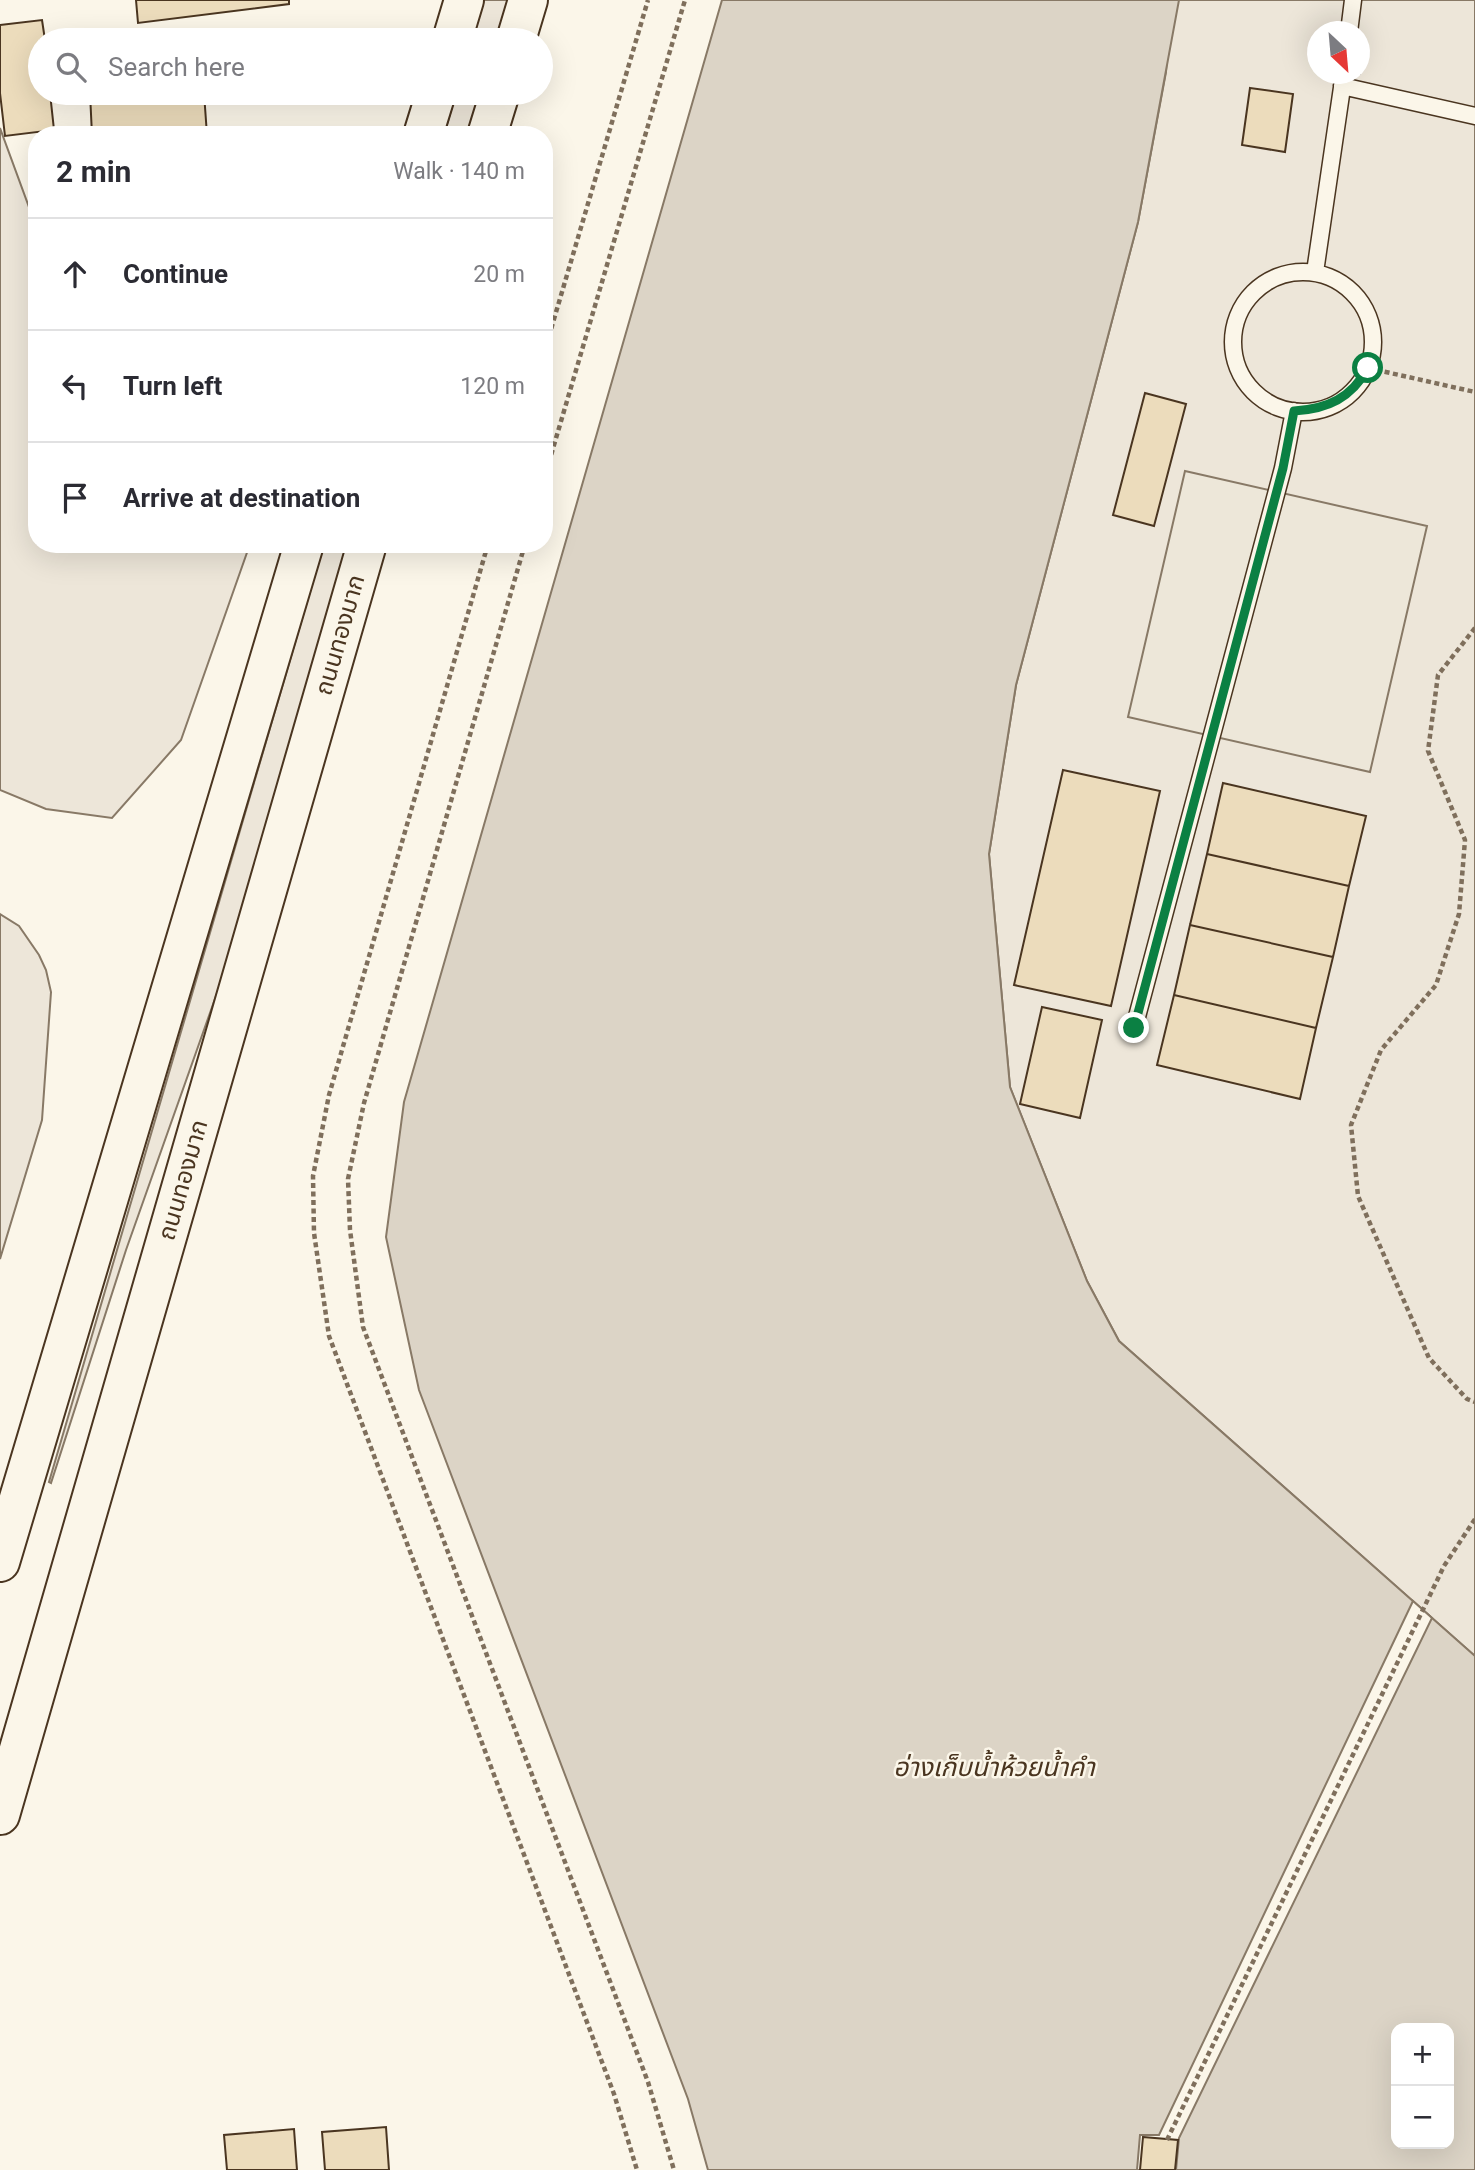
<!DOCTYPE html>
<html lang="en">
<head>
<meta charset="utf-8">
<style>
	body { margin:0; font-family:Roboto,"Noto Sans Thai",sans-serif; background:#f7f7f7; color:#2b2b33 }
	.controls { position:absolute; right:21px; bottom:21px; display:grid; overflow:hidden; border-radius:14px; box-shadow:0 7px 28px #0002 }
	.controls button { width:63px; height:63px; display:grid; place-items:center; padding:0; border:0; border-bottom:2px solid #e1e1e2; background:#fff; color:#2b2b33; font:35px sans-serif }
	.compass { position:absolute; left:1307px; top:21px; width:63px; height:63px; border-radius:50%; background:#fff; box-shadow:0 7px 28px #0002; rotate:154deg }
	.stop { position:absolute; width:21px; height:21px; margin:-16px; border:5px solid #0b8043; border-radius:50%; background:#fff }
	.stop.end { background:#0b8043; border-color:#fff; box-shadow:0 2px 7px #0008 }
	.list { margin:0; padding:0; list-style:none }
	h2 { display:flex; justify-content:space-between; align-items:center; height:91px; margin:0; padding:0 28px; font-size:30px }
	h2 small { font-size:23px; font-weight:400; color:#7c7c81 }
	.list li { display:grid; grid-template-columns:46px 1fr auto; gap:21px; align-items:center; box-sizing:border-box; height:112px; padding:0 28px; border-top:2px solid #e1e1e2 }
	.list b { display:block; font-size:26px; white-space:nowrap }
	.list em { font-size:23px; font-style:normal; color:#7c7c81 }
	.icon { flex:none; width:38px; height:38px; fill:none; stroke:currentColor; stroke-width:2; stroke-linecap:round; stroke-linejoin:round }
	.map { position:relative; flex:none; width:1475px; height:2170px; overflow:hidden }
	.search { position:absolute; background:#fff; box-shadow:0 7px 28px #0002; left:28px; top:28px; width:525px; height:77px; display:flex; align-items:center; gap:18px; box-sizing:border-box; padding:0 24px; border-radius:38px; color:#7c7c81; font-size:26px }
	.panel { position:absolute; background:#fff; box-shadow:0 7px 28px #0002; left:28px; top:126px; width:525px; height:427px; border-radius:28px }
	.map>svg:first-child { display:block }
	.green { fill:#ede6d9; stroke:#887966; stroke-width:2; fill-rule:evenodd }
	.parking { fill:#ede7d9; stroke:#887966; stroke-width:2 }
	.water { fill:#dcd4c6; stroke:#887966; stroke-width:2; fill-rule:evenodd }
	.pier { fill:#fbf6e9; stroke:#887966; stroke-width:2 }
	.building { fill:#ecdcbc; stroke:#4a3520; stroke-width:2 }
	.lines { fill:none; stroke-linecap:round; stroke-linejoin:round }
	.service-casing { stroke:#4a3520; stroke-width:19 }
	.primary-casing { stroke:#4a3520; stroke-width:42 }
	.path { stroke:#7f6f5c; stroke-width:4.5; stroke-dasharray:5 3.5; stroke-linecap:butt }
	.service { stroke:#fbf6e9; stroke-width:16 }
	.primary { stroke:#fbf6e9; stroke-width:38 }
	.route { stroke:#0b8043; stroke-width:9 }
	.labels { text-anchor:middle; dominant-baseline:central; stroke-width:5; stroke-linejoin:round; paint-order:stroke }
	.street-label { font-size:24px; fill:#4a3520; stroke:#fbf6e9 }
	.water-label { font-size:26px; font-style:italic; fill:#4a3520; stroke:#fbf6e9 }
</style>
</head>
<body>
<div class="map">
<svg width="1475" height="2170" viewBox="0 0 1475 2170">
	<rect width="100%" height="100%" fill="#fbf6e9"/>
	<!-- green -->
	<path class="green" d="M 484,0 L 508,0 L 497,40 L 472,40 Z
		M 1171,0 L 1475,0 L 1475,1656 L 1119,1341 L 1087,1281 L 1010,1087 L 989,854 L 1016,685 L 1138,222 L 1166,72 ZM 1318,32 L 1360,32 L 1360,74 L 1318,74 Z
		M 456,93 L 482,93 L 469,135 L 444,135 Z
		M 0,128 L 37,229 L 37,544 L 250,544 L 181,740 L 112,818 L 46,809 L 0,790 Z
		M 324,544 L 350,544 L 233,948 L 126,1250 L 51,1483 L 49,1482 Z
		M 0,914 L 19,926 L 39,955 L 46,970 L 51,992 L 42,1120 L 0,1259 Z"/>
	<!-- parking -->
	<path class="parking" d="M 1185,471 L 1427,526 L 1370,772 L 1128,717 Z"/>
	<!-- water -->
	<path class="water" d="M 722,0 L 1179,0 L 1138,222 L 1016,685 L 989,854 L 1010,1087 L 1087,1281 L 1119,1341 L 1475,1656 L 1475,2170 L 708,2170 L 688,2099 L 419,1390 L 386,1237 L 404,1102 ZM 1396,2028 L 1449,2028 L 1449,2144 L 1396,2144 Z"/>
	<!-- pier -->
	<path class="pier" d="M 1413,1601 L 1432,1618 L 1179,2138 L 1176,2170 L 1137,2170 L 1140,2135 L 1159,2135 Z"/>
	<!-- building -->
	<path class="building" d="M 136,0 L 289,0 L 289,4 L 138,23 Z
		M 42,20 L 45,40 L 40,40 L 40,93 L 50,93 L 54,130 L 5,136 L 0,93 L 0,25 Z
		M 1250,88 L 1293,94 L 1285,152 L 1242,145 Z
		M 90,93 L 204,93 L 207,135 L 92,135 Z
		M 1145,393 L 1186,404 L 1154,526 L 1113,515 Z
		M 1063,770 L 1160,791 L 1111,1006 L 1014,985 Z
		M 1223,783 L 1366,816 L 1349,886 L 1207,854 Z
		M 1207,854 L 1349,886 L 1333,957 L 1190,925 Z
		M 1190,925 L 1333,957 L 1316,1028 L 1174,995 Z
		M 1174,995 L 1316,1028 L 1300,1099 L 1157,1065 Z
		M 1042,1007 L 1102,1020 L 1080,1118 L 1020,1104 Z
		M 386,2127 L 389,2170 L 325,2170 L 322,2132 Z
		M 294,2129 L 297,2170 L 227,2170 L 224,2135 Z
		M 1143,2137 L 1178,2140 L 1175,2170 L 1140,2170 Z"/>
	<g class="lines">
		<defs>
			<path id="service" d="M 1349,32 L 1353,0
				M 1342,86 L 1475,116
				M 1315,272 L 1344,74
				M1233 342a70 70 0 1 1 140 0a70 70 0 1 1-140 0Z
				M 1134,1028 L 1283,468 L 1294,411"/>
			<path id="primary" d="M 452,40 L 464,0
				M 516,40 L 528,0
				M 423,135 L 436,93
				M 487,135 L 500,93
				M 0,1562 L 304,544
				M 0,1815 L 367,544"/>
		</defs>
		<!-- service casing -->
		<use href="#service" class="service-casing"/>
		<!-- primary casing -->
		<use href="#primary" class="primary-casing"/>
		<!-- path -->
		<path class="path" d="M 544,353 L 648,0
			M 1368,368 L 1475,392
			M 544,479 L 685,0
			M 488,544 L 329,1095 L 313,1176 L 314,1233 L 329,1336 L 614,2094 L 637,2170
			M 525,544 L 364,1103 L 348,1179 L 350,1230 L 363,1327 L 648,2082 L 674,2170
			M 1475,628 L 1438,675 L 1428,751 L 1465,840 L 1459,914 L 1436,985 L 1381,1050 L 1351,1125 L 1358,1196 L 1429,1358 L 1467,1399 L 1475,1402
			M 1167,2140 L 1444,1566 L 1475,1519"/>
		<!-- service -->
		<use href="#service" class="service"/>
		<!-- primary -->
		<use href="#primary" class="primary"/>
	</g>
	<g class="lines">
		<!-- route -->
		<path class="route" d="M 1134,1028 L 1283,468 L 1294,411 C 1328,409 1351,398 1368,368"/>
	</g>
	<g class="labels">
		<!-- street labels -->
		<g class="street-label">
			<text transform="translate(340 635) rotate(-74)">ถนนทองมาก</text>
			<text transform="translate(183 1180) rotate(-74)">ถนนทองมาก</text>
		</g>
		<!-- water labels -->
		<g class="water-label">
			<text x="994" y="1767">อ่างเก็บน้ำห้วยน้ำคำ</text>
		</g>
	</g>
</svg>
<div class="controls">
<button>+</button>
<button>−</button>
</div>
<svg class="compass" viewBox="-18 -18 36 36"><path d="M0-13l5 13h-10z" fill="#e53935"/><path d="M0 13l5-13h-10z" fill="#7c7c81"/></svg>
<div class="stop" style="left:1368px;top:368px"></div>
<div class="stop end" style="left:1134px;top:1028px"></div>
<div class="search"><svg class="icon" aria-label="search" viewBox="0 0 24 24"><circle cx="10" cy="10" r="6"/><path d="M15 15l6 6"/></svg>Search here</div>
<section class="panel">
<h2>2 min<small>Walk · 140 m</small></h2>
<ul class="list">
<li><svg class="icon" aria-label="ahead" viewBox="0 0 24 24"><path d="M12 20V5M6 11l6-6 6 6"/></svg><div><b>Continue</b></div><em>20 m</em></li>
<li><svg class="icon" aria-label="left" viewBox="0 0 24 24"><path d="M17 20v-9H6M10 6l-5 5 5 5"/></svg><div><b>Turn left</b></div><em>120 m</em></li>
<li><svg class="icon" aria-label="arrive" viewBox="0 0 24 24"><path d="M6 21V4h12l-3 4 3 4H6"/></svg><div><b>Arrive at destination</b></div></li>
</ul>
</section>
</div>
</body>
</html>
